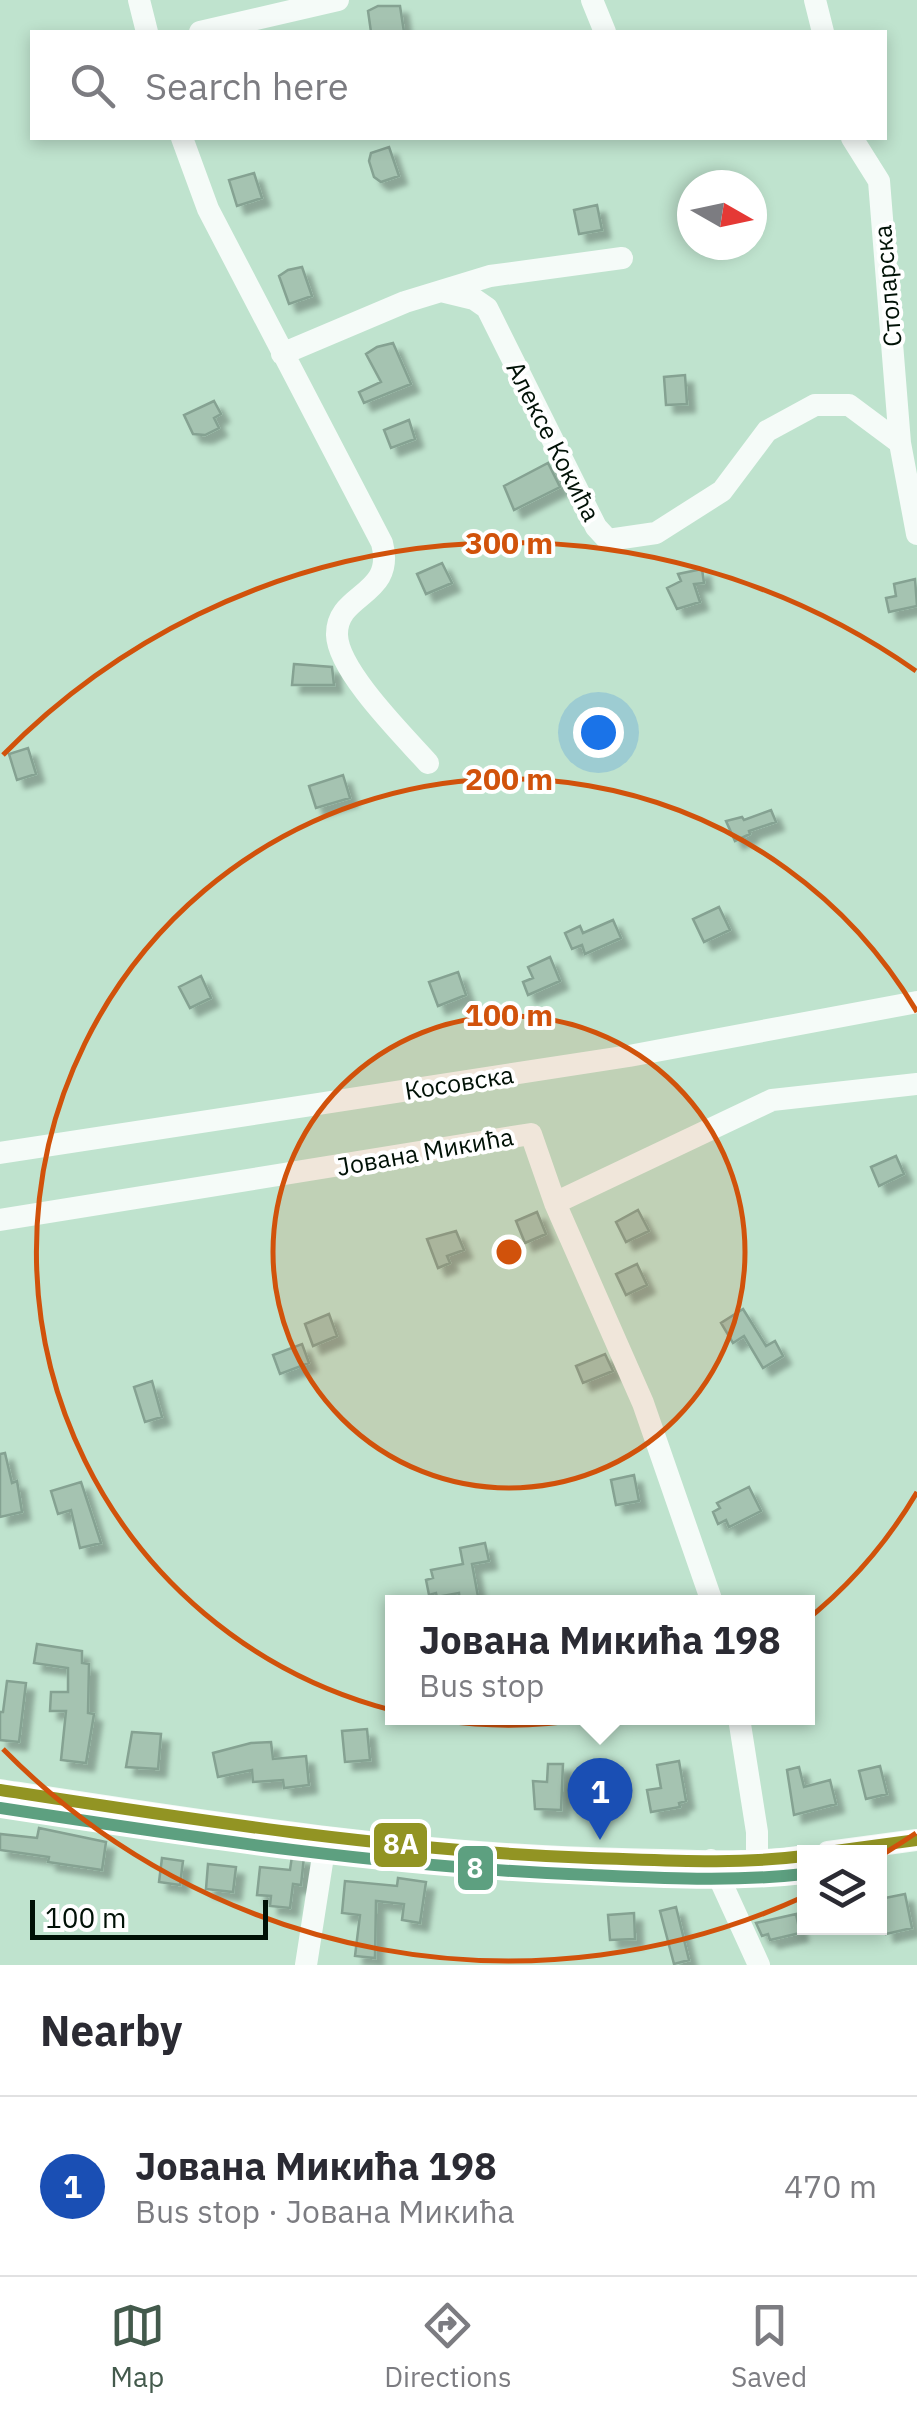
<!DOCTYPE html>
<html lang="en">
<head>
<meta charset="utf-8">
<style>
	body { margin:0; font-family:"IBM Plex Sans",sans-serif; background:#f2f2f3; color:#2b2b33 }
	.controls { position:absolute; right:30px; bottom:30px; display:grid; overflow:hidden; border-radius:0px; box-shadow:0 5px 15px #0003 }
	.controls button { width:90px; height:90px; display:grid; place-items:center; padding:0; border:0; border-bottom:2px solid #e1e1e2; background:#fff; color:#2b2b33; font:50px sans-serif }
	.compass { position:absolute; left:677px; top:170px; width:90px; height:90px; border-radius:50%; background:#fff; box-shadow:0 5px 15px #0003; rotate:99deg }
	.scale { position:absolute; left:30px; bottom:25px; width:238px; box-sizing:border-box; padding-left:10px; border:5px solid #001106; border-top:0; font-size:28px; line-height:35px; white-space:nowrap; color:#001106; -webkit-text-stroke:8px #fff; paint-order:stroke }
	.you { position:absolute; left:598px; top:732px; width:35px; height:35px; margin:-25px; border:8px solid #fff; border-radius:50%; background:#1a73e8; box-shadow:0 0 0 15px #1a73e833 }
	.badge { display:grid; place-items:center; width:65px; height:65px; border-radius:50%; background:#435a4c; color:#fff; font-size:32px; font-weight:700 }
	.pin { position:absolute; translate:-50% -82px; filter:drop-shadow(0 2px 5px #0008) }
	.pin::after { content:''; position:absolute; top:52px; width:35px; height:30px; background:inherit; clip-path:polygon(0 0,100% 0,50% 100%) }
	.popup { position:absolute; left:385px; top:1595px; width:430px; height:130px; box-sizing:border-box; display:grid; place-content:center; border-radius:0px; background:#fff; filter:drop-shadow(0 2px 8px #0005); font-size:32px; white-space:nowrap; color:#7c7c81 }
	.popup b { font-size:38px; color:#2b2b33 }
	.popup::after { content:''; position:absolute; left:50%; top:100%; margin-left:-20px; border:20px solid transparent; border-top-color:#fff }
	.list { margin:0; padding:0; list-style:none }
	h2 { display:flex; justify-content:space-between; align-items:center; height:130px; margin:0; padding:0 40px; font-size:42px }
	h2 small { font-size:32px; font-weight:400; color:#7c7c81 }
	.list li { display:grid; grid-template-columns:65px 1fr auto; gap:30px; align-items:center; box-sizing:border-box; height:180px; padding:0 40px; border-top:2px solid #e1e1e2 }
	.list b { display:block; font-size:38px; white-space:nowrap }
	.list p { margin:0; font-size:32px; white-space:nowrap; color:#7c7c81 }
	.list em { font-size:32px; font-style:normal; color:#7c7c81 }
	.icon { flex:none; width:55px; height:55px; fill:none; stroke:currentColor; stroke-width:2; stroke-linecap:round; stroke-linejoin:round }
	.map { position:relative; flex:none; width:917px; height:1965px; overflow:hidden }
	.search { position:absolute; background:#fff; box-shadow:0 5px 15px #0003; left:30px; right:30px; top:30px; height:110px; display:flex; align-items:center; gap:25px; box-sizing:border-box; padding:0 35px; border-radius:0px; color:#7c7c81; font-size:38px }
	.sheet { height:310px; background:#fff }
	nav { display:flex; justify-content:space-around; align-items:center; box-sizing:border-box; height:140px; border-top:2px solid #e1e1e2; background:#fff; font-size:28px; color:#7c7c81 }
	nav a { display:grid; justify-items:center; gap:5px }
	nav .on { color:#435a4c }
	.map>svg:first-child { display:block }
	.building { fill:#a5c3b1; stroke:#85a292; stroke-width:2.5; filter:url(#shadow) }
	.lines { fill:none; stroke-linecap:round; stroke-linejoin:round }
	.minor { stroke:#f5fbf8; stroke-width:22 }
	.bus-1-casing { stroke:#fff; stroke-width:20 }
	.bus-2-casing { stroke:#fff; stroke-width:20 }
	.bus-1 { stroke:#929423; stroke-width:12 }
	.bus-2 { stroke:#5da080; stroke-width:12 }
	.ring { fill:none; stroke:#d1520b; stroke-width:5 }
	.labels { text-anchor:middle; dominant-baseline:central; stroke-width:8; stroke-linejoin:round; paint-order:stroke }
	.street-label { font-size:25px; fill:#001106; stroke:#fff }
	.centre { fill:#d1520b; stroke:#fff; stroke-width:5 }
	.ring-label { font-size:30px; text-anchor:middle; font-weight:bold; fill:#d1520b; stroke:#fff; stroke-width:8; stroke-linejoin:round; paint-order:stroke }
	.line-badge { stroke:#fff; stroke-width:4 }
	.badge-label { font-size:28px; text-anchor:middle; font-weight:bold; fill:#fff }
</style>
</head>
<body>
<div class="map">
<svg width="917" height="1965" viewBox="0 0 917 1965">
	<defs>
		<filter id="shadow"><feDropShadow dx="8" dy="8" stdDeviation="2.5" flood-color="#0004"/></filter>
	</defs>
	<rect width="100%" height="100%" fill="#bfe3ce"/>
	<!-- building -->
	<path class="building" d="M 378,6 L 400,6 L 404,32 L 371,32 L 368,11 Z
		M 389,147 L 399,176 L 381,182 L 374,177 L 369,161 L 371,153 Z
		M 254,173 L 262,198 L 237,206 L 229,180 Z
		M 597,205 L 602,230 L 579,234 L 574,210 Z
		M 302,267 L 312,296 L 289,304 L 279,276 L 288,270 Z
		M 393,343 L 411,384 L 364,403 L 359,392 L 381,382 L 366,354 L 377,347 Z
		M 685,375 L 687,404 L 666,405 L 664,377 Z
		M 214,401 L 221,414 L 214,418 L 219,428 L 205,435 L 193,434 L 184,415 Z
		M 409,420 L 415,439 L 391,448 L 384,430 Z
		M 548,463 L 560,487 L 514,510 L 504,486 Z
		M 442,563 L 452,583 L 426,594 L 417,574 Z
		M 702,569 L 704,583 L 694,584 L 700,602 L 677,609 L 667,588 L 681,581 L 678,574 Z
		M 915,579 L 917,606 L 889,612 L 886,598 L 896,596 L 894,584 Z
		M 294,664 L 332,667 L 334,685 L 292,685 Z
		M 28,748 L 36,774 L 17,780 L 9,754 Z
		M 343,775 L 350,798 L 316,808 L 309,786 Z
		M 771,810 L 776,822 L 749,831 L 750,834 L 735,841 L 726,821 L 742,817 L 744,820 Z
		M 719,907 L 730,930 L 704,942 L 693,919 Z
		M 613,920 L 621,938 L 585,954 L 582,945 L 572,949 L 565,933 L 580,926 L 583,933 Z
		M 550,957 L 560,981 L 528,995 L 523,982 L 533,978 L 528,967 Z
		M 458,972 L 466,995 L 438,1006 L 429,982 Z
		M 201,976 L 211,998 L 190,1008 L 179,987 Z
		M 896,1156 L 904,1174 L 879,1186 L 871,1167 Z
		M 638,1210 L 649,1231 L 626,1242 L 616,1222 Z
		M 537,1212 L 546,1234 L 525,1243 L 516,1221 Z
		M 456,1231 L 464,1250 L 447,1256 L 450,1263 L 438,1268 L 427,1239 Z
		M 637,1264 L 647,1285 L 626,1295 L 616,1274 Z
		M 743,1309 L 766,1346 L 775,1341 L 783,1356 L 763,1368 L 744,1336 L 733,1343 L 721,1323 Z
		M 329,1314 L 337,1336 L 313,1346 L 305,1324 Z
		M 302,1344 L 309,1363 L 280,1374 L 273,1355 Z
		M 605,1354 L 613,1371 L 583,1383 L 576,1366 Z
		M 152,1381 L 162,1417 L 145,1422 L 134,1387 Z
		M 5,1453 L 12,1483 L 17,1481 L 22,1512 L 0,1517 L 0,1454 Z
		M 634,1475 L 639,1501 L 616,1505 L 611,1480 Z
		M 81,1482 L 101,1543 L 80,1548 L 71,1510 L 58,1514 L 51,1491 Z
		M 749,1487 L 761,1511 L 729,1527 L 726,1520 L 718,1524 L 713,1512 L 720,1508 L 717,1503 Z
		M 485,1543 L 489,1561 L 472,1564 L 479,1602 L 460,1602 L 459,1593 L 437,1597 L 436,1593 L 429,1595 L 426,1580 L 433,1578 L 431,1570 L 463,1564 L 460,1548 Z
		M 37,1644 L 82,1651 L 82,1663 L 89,1664 L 88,1713 L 94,1714 L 86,1763 L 61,1760 L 66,1711 L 50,1711 L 51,1692 L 68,1692 L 68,1668 L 34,1663 Z
		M 7,1681 L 26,1683 L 19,1742 L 0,1740 L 0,1712 L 3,1712 Z
		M 367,1729 L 370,1760 L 345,1762 L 342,1731 Z
		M 132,1732 L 161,1734 L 158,1769 L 126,1767 Z
		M 271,1742 L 273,1759 L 306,1756 L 309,1785 L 284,1788 L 283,1780 L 253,1782 L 252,1770 L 218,1777 L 213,1753 L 251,1743 Z
		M 679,1761 L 686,1801 L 679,1803 L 680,1807 L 651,1812 L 647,1790 L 661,1788 L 657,1765 Z
		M 548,1764 L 563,1764 L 561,1810 L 535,1809 L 533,1781 L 547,1782 Z
		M 880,1766 L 887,1794 L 866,1799 L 859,1771 Z
		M 799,1767 L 804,1787 L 830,1780 L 836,1804 L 794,1815 L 787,1770 Z
		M 39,1828 L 106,1842 L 102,1870 L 48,1862 L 49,1857 L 0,1850 L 0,1834 L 37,1838 Z
		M 292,1856 L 304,1857 L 301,1885 L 293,1884 L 290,1908 L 270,1906 L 271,1896 L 257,1895 L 260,1867 L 290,1870 Z
		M 162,1858 L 183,1861 L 180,1885 L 159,1882 Z
		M 208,1864 L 236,1867 L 233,1892 L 206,1889 Z
		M 398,1878 L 426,1882 L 420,1923 L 402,1920 L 404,1904 L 376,1901 L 375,1958 L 355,1956 L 360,1915 L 342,1913 L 345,1881 L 397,1886 Z
		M 905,1894 L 912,1928 L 886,1934 L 880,1899 Z
		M 676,1907 L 689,1960 L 674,1964 L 660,1911 Z
		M 634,1913 L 635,1939 L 610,1940 L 608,1915 Z
		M 796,1914 L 800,1933 L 770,1940 L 768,1934 L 762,1936 L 756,1923 Z"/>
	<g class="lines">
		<!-- minor -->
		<path class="minor" d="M 139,0 L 147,32
			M 592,0 L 605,32
			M 815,0 L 823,32
			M 200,32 L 338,0
			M 182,138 L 208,209 L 382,543 C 396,597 336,592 337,635 C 338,671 404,736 428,763
			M 852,138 L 879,181 L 900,443 L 917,534
			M 441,291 L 474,299 L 487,308 L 596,527 L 608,540 L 656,533 L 722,491 L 767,431 L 815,405 L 849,405 L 900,443
			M 282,354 L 405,302 L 490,276 L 622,258
			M 0,1153 L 629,1056 L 917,1002
			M 555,1203 L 772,1100 L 917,1084
			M 0,1220 L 531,1134 L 555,1203 L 643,1403 L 712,1602
			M 739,1718 L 757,1832 L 757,1859
			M 0,1790 C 206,1822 413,1855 622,1859 C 682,1860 745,1865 804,1856
			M 828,1852 L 917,1840
			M 711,1860 L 759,1965
			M 306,1965 L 326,1837"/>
		<defs>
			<path id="bus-1" d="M 0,1790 C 196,1820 392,1851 591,1858 C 662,1860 733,1865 804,1856
				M 828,1852 L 917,1840"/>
			<path id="bus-2" d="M 0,1808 C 196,1838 392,1868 591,1875 C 662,1878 734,1882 804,1874"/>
		</defs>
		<!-- bus-1 casing -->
		<use href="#bus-1" class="bus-1-casing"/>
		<!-- bus-2 casing -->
		<use href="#bus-2" class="bus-2-casing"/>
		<!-- bus-1 -->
		<use href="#bus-1" class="bus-1"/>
		<!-- bus-2 -->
		<use href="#bus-2" class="bus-2"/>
	</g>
	<!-- distance rings -->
	<circle cx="509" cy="1252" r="236" fill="#d1520b" fill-opacity=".12"/>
	<g class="ring">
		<circle cx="509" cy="1252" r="236"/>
		<path d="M917 1492A473 473 0 1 1 917 1012"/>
		<path d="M916 1833A709 709 0 0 1 885 1853M803 1897A709 709 0 0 1 3 1749M3 755A709 709 0 0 1 916 671"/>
	</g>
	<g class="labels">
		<!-- street labels -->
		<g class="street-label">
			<text transform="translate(887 286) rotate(-95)">Столарска</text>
			<text transform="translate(554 441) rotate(63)">Алексе Кокића</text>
			<text transform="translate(459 1082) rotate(-9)">Косовска</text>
			<text transform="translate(425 1151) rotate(-10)">Јована Микића</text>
		</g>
	</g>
	<circle cx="509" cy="1252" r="15" class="centre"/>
	<g class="ring-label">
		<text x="509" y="554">300 m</text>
		<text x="509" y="790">200 m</text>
		<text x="509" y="1026">100 m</text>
	</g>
	<g class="line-badge">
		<rect x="372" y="1821" width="57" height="48" rx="10" fill="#929423"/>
		<rect x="456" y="1844" width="39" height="48" rx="10" fill="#5da080"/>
	</g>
	<g class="badge-label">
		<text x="401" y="1854">8A</text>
		<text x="475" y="1878">8</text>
	</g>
</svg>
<div class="controls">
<button><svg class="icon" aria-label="layers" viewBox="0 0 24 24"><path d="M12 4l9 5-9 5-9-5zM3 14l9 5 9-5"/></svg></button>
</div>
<svg class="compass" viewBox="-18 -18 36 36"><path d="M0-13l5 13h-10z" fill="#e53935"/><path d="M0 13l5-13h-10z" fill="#7c7c81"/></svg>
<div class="scale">100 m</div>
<div class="you"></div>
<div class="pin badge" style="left:600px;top:1840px;background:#1a4fb4">1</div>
<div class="popup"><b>Јована Микића 198</b>Bus stop</div>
<div class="search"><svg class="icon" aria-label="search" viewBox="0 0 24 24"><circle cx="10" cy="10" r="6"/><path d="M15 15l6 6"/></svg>Search here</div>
</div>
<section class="sheet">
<h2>Nearby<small></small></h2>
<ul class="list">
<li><span class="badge" style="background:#1a4fb4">1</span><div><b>Јована Микића 198</b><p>Bus stop · Јована Микића</p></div><em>470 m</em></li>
</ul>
</section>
<nav>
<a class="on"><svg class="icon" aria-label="map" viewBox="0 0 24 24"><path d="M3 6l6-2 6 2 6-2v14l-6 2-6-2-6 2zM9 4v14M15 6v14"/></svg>Map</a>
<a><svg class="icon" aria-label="directions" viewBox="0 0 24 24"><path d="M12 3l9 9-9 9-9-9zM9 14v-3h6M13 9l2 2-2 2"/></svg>Directions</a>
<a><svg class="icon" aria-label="saved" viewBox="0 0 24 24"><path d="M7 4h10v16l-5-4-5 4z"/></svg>Saved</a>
</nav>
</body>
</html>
